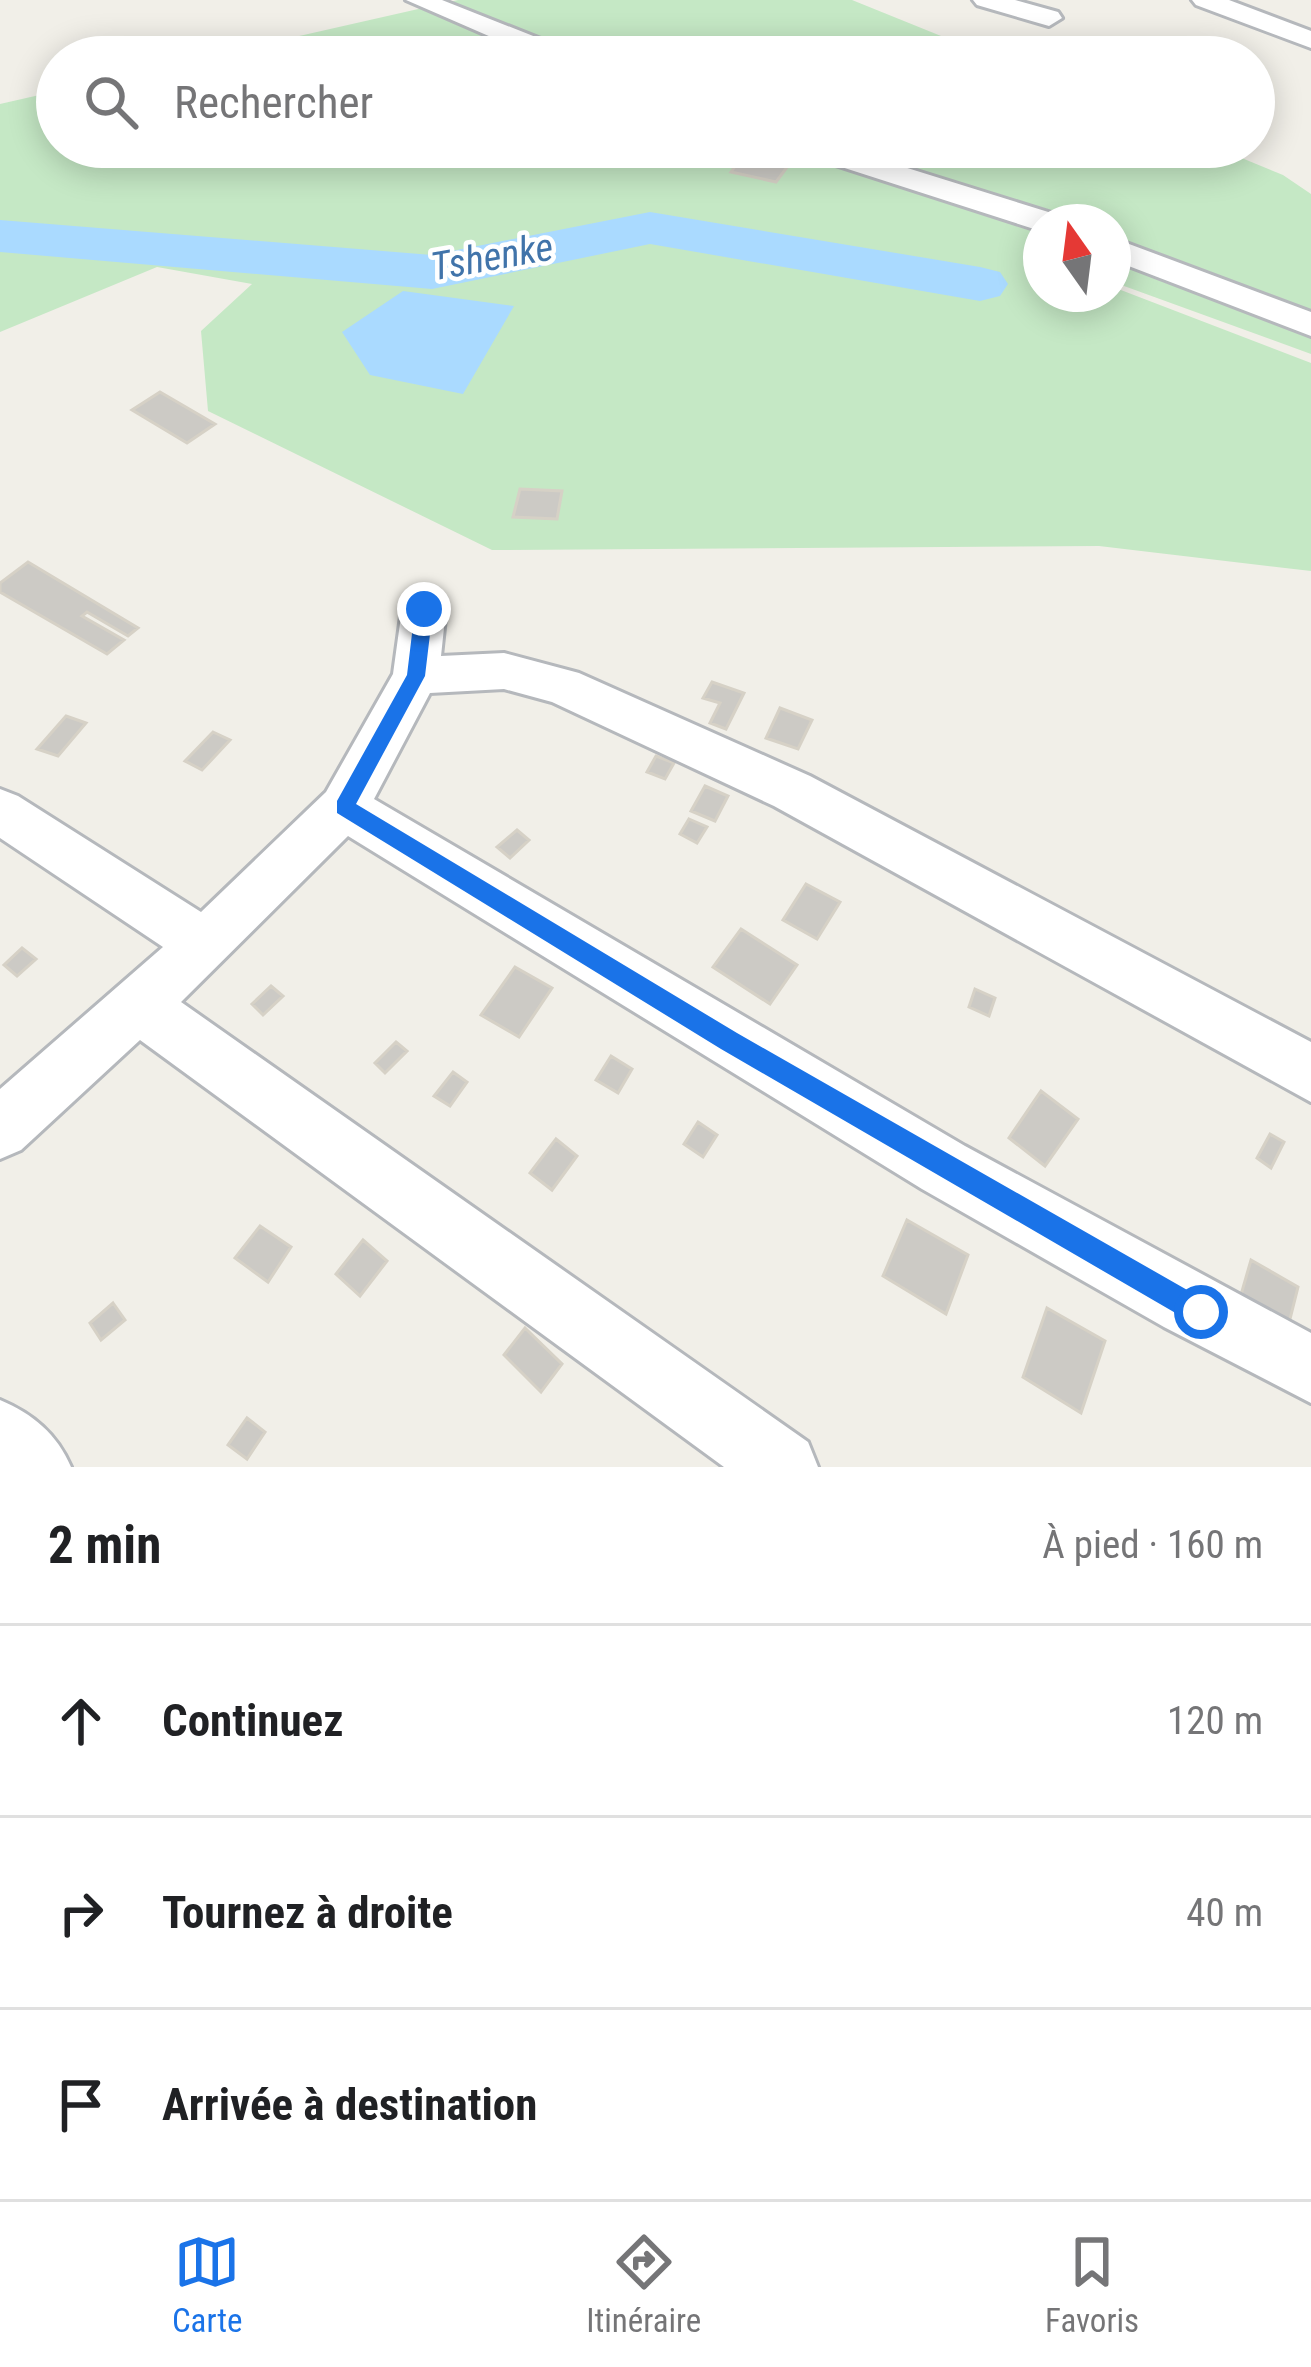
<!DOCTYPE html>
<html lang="fr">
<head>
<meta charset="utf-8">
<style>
	body { margin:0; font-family:"Roboto Condensed",sans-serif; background:#f6f6f6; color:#202124 }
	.compass { position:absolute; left:1023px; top:204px; width:108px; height:108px; border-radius:50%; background:#fff; box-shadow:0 6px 30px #0003; rotate:346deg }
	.stop { position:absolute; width:36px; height:36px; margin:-27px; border:9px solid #1a73e8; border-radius:50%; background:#fff }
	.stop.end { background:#1a73e8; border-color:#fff; box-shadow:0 3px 12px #0008 }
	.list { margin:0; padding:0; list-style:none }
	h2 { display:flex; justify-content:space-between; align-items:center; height:156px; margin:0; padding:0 48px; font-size:51px }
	h2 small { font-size:39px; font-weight:400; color:#757577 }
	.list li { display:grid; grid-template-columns:78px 1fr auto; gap:36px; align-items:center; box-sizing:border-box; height:192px; padding:0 48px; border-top:3px solid #e0e0e0 }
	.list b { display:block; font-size:45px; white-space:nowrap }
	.list em { font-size:39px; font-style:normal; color:#757577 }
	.icon { flex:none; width:66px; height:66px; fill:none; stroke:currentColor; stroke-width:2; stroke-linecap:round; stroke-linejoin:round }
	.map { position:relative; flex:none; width:1311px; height:1467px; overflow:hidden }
	.search { position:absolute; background:#fff; box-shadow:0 6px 30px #0003; left:36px; right:36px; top:36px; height:132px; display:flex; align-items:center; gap:30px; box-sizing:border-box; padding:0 42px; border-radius:66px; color:#757577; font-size:45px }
	.sheet { height:732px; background:#fff }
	nav { display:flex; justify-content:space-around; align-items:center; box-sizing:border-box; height:168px; border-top:3px solid #e0e0e0; background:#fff; font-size:33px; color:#757577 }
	nav a { display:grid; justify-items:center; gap:6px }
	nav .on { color:#1a73e8 }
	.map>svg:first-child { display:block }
	.green { fill:#c5e8c5 }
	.water { fill:#aadaff }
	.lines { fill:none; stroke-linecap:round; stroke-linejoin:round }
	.river { fill:#aadaff; fill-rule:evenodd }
	.building { fill:#cccac5; stroke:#d6d1c6; stroke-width:3 }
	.street-casing { stroke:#b5b8bc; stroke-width:6 }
	.street { fill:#fff; fill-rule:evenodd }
	.route { fill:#1a73e8 }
	.labels { text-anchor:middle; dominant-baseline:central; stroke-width:9; stroke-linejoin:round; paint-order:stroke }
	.far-water-label { font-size:39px; font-style:italic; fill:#4174aa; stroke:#fff }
</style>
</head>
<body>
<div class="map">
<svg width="1311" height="1467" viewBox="0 0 1311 1467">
	<rect width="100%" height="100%" fill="#f1efe8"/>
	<!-- green -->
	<path class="green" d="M 458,0 L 852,0 L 993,57 L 207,57 Z
		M 57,91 L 57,147 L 1215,147 L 1283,175 L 1311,194 L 1311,354 L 1113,282 L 1113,222 L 1041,222 L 1041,294 L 1113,294 L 1113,287 L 1311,363 L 1311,571 L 1099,546 L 492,550 L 208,411 L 201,331 L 252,284 L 157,267 L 0,332 L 0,104 Z"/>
	<!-- water -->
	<path class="water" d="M 403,291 L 514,306 L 463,394 L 370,375 L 342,332 Z"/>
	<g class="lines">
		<!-- river -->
		<path class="river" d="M 650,212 L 980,267 L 1000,272 L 1008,284 L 1000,296 L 980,301 L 650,244 L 432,289 L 0,252 L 0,220 L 432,255 Z"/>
	</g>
	<!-- building -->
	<path class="building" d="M 743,155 L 788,166 L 776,182 L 731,172 Z
		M 160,392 L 215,424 L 187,443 L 132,410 Z
		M 520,489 L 562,491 L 557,519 L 513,517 Z
		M 28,562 L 138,628 L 128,636 L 87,612 L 82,616 L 124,640 L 107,654 L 0,592 L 0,583 Z
		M 712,682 L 744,693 L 726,729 L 710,723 L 720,703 L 703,698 Z
		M 780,708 L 812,720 L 798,749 L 766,738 Z
		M 66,716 L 86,723 L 58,756 L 37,749 Z
		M 213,732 L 230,740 L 202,770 L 185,761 Z
		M 656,756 L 674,763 L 665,779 L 647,772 Z
		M 705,786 L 728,796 L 715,821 L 691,811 Z
		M 689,819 L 707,827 L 697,843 L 680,834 Z
		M 517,830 L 529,840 L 510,858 L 497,847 Z
		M 806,884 L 840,902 L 817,939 L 783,920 Z
		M 741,929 L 797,965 L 770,1004 L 713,967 Z
		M 22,948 L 36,959 L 17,976 L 4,965 Z
		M 515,967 L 552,988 L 519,1037 L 481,1015 Z
		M 271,986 L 283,996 L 263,1015 L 252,1004 Z
		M 975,989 L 995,998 L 989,1016 L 969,1007 Z
		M 396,1042 L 407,1051 L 385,1073 L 375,1063 Z
		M 611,1056 L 632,1069 L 618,1093 L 596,1080 Z
		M 453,1072 L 467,1082 L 450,1106 L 434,1096 Z
		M 1041,1091 L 1078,1119 L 1045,1166 L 1009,1138 Z
		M 698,1122 L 717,1135 L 703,1157 L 684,1144 Z
		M 1270,1134 L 1284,1142 L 1271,1168 L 1257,1158 Z
		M 556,1139 L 577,1156 L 552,1190 L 530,1173 Z
		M 907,1220 L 968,1255 L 946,1314 L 883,1276 Z
		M 260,1226 L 291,1247 L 268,1282 L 235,1258 Z
		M 363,1240 L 387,1261 L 360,1296 L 336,1274 Z
		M 1251,1260 L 1298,1287 L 1283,1347 L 1234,1319 Z
		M 113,1303 L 125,1320 L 101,1340 L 90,1323 Z
		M 1047,1308 L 1105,1341 L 1081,1413 L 1023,1377 Z
		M 525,1328 L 562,1364 L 541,1392 L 504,1355 Z
		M 247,1418 L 265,1432 L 247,1459 L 228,1445 Z"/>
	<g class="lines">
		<defs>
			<path id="street" d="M 406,0 L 442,0 L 571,51 L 575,57 L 537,57 Z
				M 973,0 L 1015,0 L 1058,12 L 1062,18 L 1049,26 L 977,5 Z
				M 1192,0 L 1229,0 L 1311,31 L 1311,48 L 1196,5 Z
				M 794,147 L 840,147 L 1058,215 L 1062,222 L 1041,222 L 1041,231 L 1034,229 L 798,153 Z
				M 1113,238 L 1311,312 L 1311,336 L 1113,260 Z
				M 424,592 L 440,597 L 446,609 L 441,656 L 504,653 L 579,673 L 810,776 L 1311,1042 L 1311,1102 L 774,806 L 552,702 L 504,689 L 430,693 L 374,799 L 965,1146 L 1311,1333 L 1311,1403 L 1164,1327 L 922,1189 L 348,836 L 181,1002 L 808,1442 L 818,1467 L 724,1467 L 140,1040 L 21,1150 L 0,1159 L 0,1089 L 163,947 L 0,838 L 0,789 L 18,796 L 201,912 L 326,792 L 393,674 L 402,609 L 408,597 Z
				M 0,1400 C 33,1414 57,1434 71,1467 L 0,1467 Z"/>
		</defs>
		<!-- street casing -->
		<use href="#street" class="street-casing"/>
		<!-- street -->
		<use href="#street" class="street"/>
	</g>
	<!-- route -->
	<path class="route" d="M 424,602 L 433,609 L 425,676 L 356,804 L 737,1033 L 1210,1303 L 1214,1312 L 1210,1322 L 1201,1326 L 1191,1322 L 721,1049 L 337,813 L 337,801 L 407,675 L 415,609 Z"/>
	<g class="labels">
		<!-- far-water labels -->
		<g class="far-water-label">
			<text transform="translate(492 257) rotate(-10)">Tshenke</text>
		</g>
	</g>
</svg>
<svg class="compass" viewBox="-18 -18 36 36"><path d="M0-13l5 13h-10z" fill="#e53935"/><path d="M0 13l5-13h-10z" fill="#757577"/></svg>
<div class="stop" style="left:1201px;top:1312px"></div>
<div class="stop end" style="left:424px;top:609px"></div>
<div class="search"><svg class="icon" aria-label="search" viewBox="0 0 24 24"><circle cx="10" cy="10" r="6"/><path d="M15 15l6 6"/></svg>Rechercher</div>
</div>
<section class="sheet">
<h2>2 min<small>À pied · 160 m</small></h2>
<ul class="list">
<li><svg class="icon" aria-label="ahead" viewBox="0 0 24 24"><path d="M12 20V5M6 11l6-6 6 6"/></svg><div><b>Continuez</b></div><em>120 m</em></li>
<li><svg class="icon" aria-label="right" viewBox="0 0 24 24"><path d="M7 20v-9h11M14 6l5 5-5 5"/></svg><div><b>Tournez à droite</b></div><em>40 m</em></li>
<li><svg class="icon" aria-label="arrive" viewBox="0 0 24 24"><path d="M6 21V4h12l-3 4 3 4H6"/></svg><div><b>Arrivée à destination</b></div></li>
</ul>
</section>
<nav>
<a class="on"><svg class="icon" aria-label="map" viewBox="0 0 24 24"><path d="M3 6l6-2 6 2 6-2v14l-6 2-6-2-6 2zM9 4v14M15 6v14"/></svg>Carte</a>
<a><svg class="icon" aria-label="directions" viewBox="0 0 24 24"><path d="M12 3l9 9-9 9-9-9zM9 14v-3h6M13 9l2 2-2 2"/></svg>Itinéraire</a>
<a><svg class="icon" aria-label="saved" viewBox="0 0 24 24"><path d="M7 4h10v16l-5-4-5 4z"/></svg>Favoris</a>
</nav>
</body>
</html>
